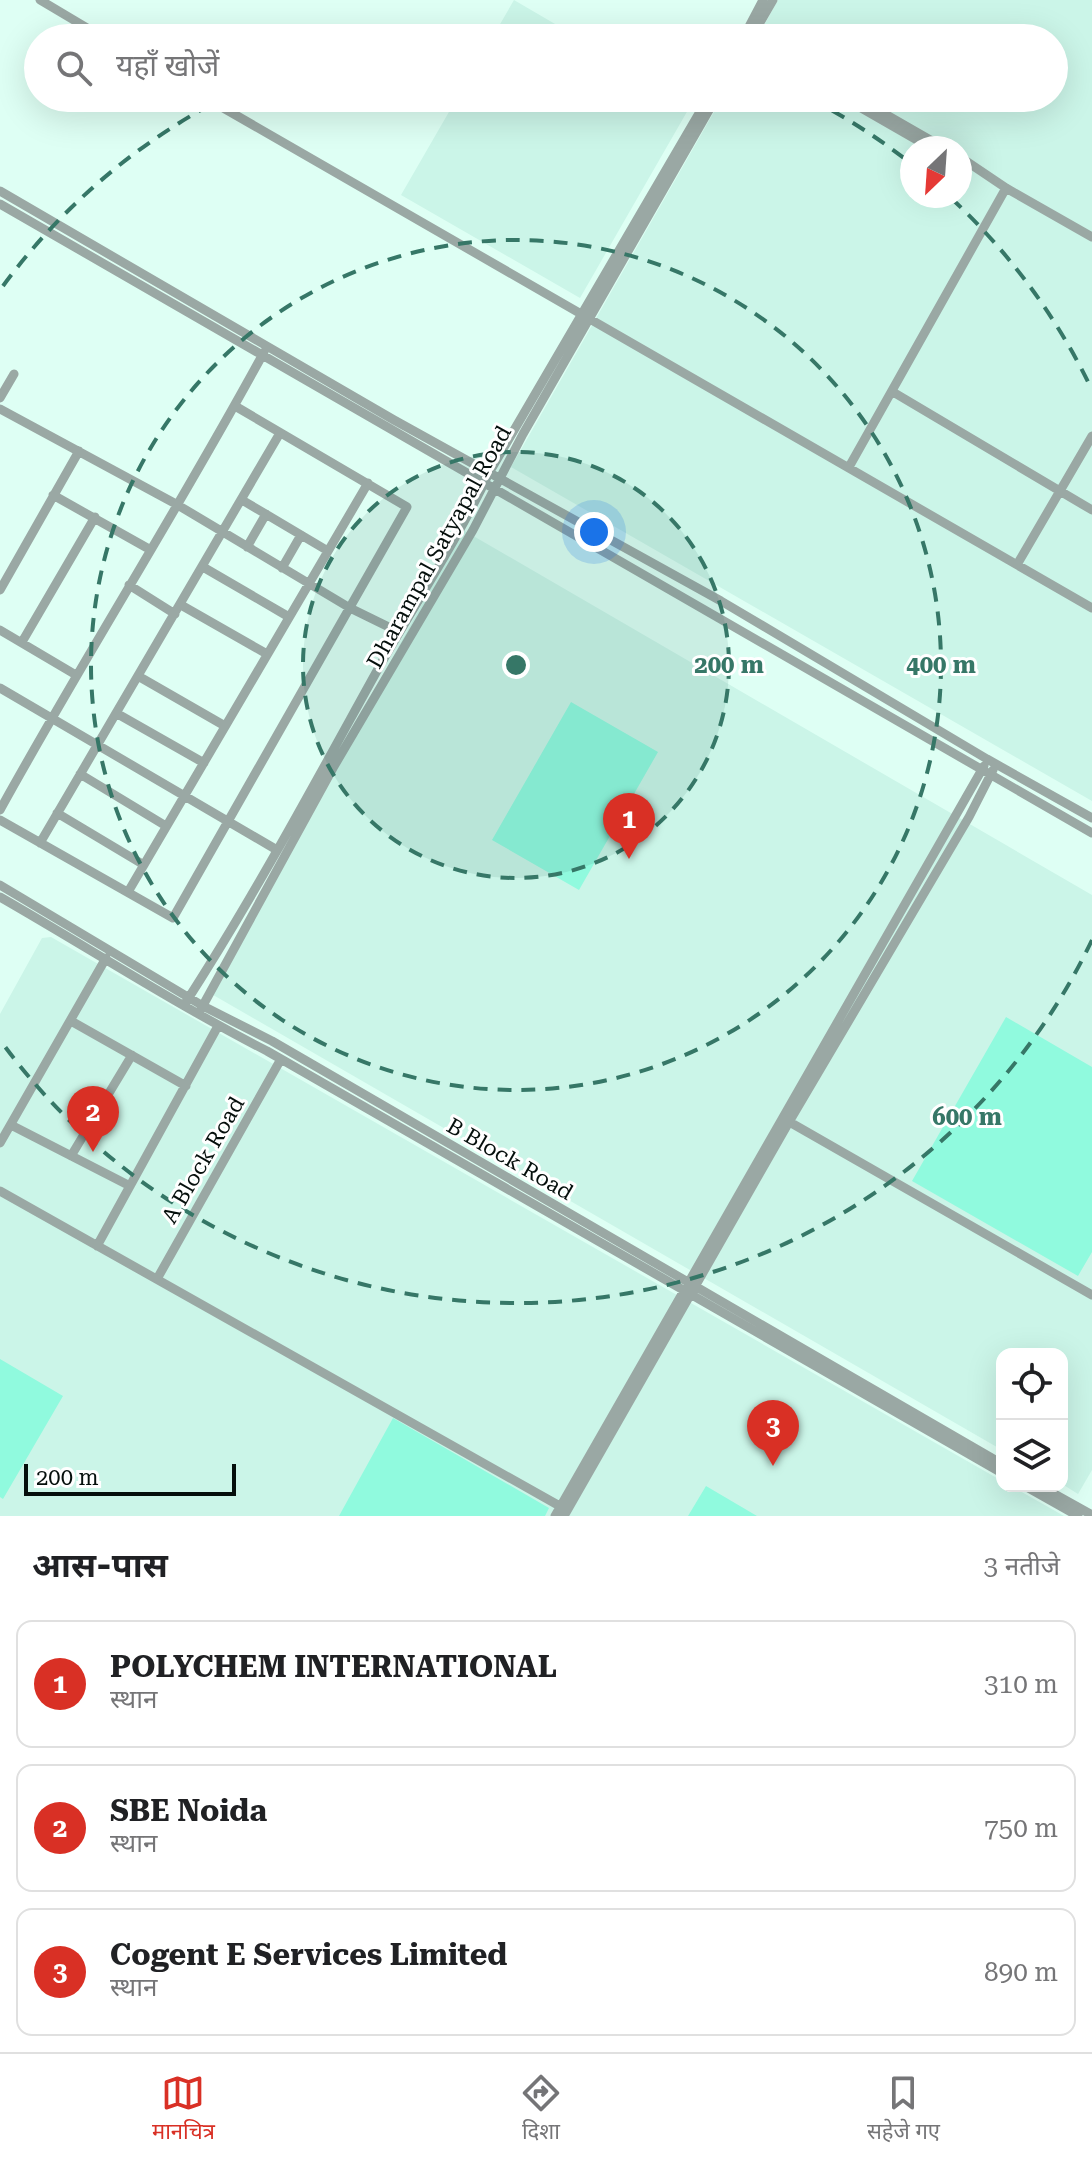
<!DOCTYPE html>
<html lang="hi">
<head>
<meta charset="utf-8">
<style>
	body { margin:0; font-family:"Roboto Serif","Noto Sans Devanagari",serif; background:#f6f6f6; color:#202124 }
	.controls { position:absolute; right:24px; bottom:24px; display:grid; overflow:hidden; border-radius:16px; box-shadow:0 8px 32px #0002 }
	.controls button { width:72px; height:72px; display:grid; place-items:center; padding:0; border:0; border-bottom:2px solid #e0e0e0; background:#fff; color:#202124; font:40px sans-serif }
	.compass { position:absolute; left:900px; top:136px; width:72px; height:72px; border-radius:50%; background:#fff; box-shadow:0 8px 32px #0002; rotate:205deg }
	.scale { position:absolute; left:24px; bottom:20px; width:212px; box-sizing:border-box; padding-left:8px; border:4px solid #050f0c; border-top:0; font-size:22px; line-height:28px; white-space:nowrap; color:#050f0c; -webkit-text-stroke:6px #fff; paint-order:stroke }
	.you { position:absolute; left:594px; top:532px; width:28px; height:28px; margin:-20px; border:6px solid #fff; border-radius:50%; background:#1a73e8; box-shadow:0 0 0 12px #1a73e833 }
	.badge { display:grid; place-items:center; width:52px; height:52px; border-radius:50%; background:#d93025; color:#fff; font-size:26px; font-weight:700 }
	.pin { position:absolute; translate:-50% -66px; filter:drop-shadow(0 2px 4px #0008) }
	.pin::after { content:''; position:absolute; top:42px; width:28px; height:24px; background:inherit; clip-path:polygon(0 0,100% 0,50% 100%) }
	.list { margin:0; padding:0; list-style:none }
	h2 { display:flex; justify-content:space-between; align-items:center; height:104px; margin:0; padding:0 32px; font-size:34px }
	h2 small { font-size:26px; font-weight:400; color:#757577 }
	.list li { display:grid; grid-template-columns:52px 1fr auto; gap:24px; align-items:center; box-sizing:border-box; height:128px; margin:0 16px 16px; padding:0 16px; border:2px solid #e0e0e0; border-radius:16px }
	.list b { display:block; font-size:30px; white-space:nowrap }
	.list p { margin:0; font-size:26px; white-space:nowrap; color:#757577 }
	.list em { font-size:26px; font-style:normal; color:#757577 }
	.icon { flex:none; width:44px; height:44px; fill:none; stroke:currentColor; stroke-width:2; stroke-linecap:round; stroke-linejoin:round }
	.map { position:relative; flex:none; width:1092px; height:1516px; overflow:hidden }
	.search { position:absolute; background:#fff; box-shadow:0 8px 32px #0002; left:24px; right:24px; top:24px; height:88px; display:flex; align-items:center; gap:20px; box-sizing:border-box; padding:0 28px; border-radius:44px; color:#757577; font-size:30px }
	.sheet { height:536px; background:#fff }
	nav { display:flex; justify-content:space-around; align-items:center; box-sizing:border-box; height:112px; border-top:2px solid #e0e0e0; background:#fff; font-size:22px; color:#757577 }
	nav a { display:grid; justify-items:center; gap:4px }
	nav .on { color:#d93025 }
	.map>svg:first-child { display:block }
	.built { fill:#cbf5e8; fill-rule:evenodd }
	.green { fill:#90fade }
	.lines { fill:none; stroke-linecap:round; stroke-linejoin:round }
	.minor { stroke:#9aa8a4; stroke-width:9 }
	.ring { fill:none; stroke:#367767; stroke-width:4; stroke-dasharray:14 10 }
	.labels { text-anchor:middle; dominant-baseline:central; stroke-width:6; stroke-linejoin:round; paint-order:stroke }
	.street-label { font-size:22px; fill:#050f0c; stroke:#fff }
	.centre { fill:#367767; stroke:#fff; stroke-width:4 }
	.ring-label { font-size:24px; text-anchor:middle; font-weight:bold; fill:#367767; stroke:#fff; stroke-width:6; stroke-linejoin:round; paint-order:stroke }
</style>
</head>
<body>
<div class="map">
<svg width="1092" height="1516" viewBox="0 0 1092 1516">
	<rect width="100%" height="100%" fill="#defff4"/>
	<!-- built -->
	<path class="built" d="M 514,0 L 579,38 L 492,38 Z
		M 778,0 L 1092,0 L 1092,801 L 511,467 L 722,98 L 1054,98 L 1054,38 L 757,38 ZM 912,148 L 960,148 L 960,196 L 912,196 Z
		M 457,98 L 682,98 L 692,103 L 580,298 L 401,195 Z
		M 463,530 L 1092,895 L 1092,1470 L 1078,1494 L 1062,1484 L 1062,1354 L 1002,1354 L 1002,1450 L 208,992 Z
		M 51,937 L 1002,1481 L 1002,1486 L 1011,1486 L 1064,1516 L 0,1516 L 0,1014 L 42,938 Z"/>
	<!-- green -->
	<path class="green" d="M 571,702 L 658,752 L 579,890 L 492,840 Z
		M 1006,1017 L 1092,1067 L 1092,1252 L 1078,1276 L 912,1181 Z
		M 0,1359 L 63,1396 L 3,1499 L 0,1497 Z
		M 393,1418 L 549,1508 L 545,1516 L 339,1516 Z
		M 706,1486 L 757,1516 L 688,1516 Z"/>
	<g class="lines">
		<!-- minor -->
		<path class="minor" d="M 40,0 L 104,38
			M 743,38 L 763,0
			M 751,38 L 773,0
			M 206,98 L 1092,608
			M 844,98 L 931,148
			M 857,98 L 944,148
			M 960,157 L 1006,188 L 1092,237
			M 0,191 L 394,420 L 721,601 L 987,759 L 1092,818
			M 0,204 L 1092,833
			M 893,392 L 1092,510
			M 0,398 L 14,374
			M 0,409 L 176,504 L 350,608 L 399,632
			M 849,467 L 1006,188
			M 53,495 L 149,549
			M 242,500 L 328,551
			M 247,547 L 266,514
			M 1018,563 L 1092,436
			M 203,567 L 289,617
			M 282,568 L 301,535
			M 129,585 L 175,614
			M 0,590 L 79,451
			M 181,605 L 267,654
			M 0,630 L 76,675
			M 22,642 L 95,517
			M 138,676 L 225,726
			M 0,688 L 277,850
			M 116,713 L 204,763
			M 80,774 L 166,826
			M 0,810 C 85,656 180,507 264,352
			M 57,813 L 144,865
			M 0,820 L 173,918 L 407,507 L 235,406
			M 40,843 L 280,433
			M 0,885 L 203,1006 L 272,1041 L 1002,1464
			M 128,892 L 368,483
			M 0,897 C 89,948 175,1004 267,1051 L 1002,1473
			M 186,1002 C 255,895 316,781 378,669 C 415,604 457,541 489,473 L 708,98
			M 201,1009 L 333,768 L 473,530 L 523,434 L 716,98
			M 71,1021 L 186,1086
			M 786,1120 L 1092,1295
			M 11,1125 L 130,1186
			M 0,1143 L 106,958
			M 71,1156 L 132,1055
			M 0,1191 L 565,1509
			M 97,1246 L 218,1026
			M 157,1279 L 281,1059
			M 1025,1486 L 1078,1516
			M 1040,1486 L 1092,1515
			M 555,1516 L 984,766
			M 564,1516 L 789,1122 L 969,817 L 993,770"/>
	</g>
	<!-- distance rings -->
	<circle cx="516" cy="665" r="213" fill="#367767" fill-opacity=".12"/>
	<g class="ring">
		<circle cx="516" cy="665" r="213"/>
		<circle cx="516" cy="665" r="425"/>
		<path d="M1092 940A638 638 0 0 1 3 1044M3 286A638 638 0 0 1 221 99M400 38A638 638 0 0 1 632 38M811 99A638 638 0 0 1 909 162M951 198A638 638 0 0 1 1092 390"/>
	</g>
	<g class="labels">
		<!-- street labels -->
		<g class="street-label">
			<text transform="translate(439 547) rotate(-61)">Dharampal Satyapal Road</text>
			<text transform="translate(510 1159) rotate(30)">B Block Road</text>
			<text transform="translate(203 1160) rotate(-60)">A Block Road</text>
		</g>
	</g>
	<circle cx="516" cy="665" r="12" class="centre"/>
	<g class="ring-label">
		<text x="729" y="673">200 m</text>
		<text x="941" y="673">400 m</text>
		<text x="967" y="1125">600 m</text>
	</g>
</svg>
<div class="controls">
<button><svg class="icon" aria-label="locate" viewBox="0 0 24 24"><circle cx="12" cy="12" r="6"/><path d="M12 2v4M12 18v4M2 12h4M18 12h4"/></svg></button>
<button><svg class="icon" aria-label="layers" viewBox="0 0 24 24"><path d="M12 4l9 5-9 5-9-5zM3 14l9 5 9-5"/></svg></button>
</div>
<svg class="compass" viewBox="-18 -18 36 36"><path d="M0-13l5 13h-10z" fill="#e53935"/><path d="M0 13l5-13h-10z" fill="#757577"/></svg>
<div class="scale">200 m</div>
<div class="you"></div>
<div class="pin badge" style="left:629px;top:859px">1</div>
<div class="pin badge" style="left:93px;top:1152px">2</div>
<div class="pin badge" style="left:773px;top:1466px">3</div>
<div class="search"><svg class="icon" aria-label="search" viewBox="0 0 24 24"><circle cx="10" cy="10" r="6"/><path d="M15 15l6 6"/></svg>यहाँ खोजें</div>
</div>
<section class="sheet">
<h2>आस-पास<small>3 नतीजे</small></h2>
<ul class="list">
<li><span class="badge">1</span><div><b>POLYCHEM INTERNATIONAL</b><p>स्थान</p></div><em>310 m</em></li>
<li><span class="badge">2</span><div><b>SBE Noida</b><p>स्थान</p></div><em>750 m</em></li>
<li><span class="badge">3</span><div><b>Cogent E Services Limited</b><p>स्थान</p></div><em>890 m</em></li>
</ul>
</section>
<nav>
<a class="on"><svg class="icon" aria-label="map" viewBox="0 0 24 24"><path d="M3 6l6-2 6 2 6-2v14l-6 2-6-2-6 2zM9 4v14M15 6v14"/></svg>मानचित्र</a>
<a><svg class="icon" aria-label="directions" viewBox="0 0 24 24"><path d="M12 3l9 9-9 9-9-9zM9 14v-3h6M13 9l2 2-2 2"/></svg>दिशा</a>
<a><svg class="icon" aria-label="saved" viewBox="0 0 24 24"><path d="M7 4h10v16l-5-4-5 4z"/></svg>सहेजे गए</a>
</nav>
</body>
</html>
